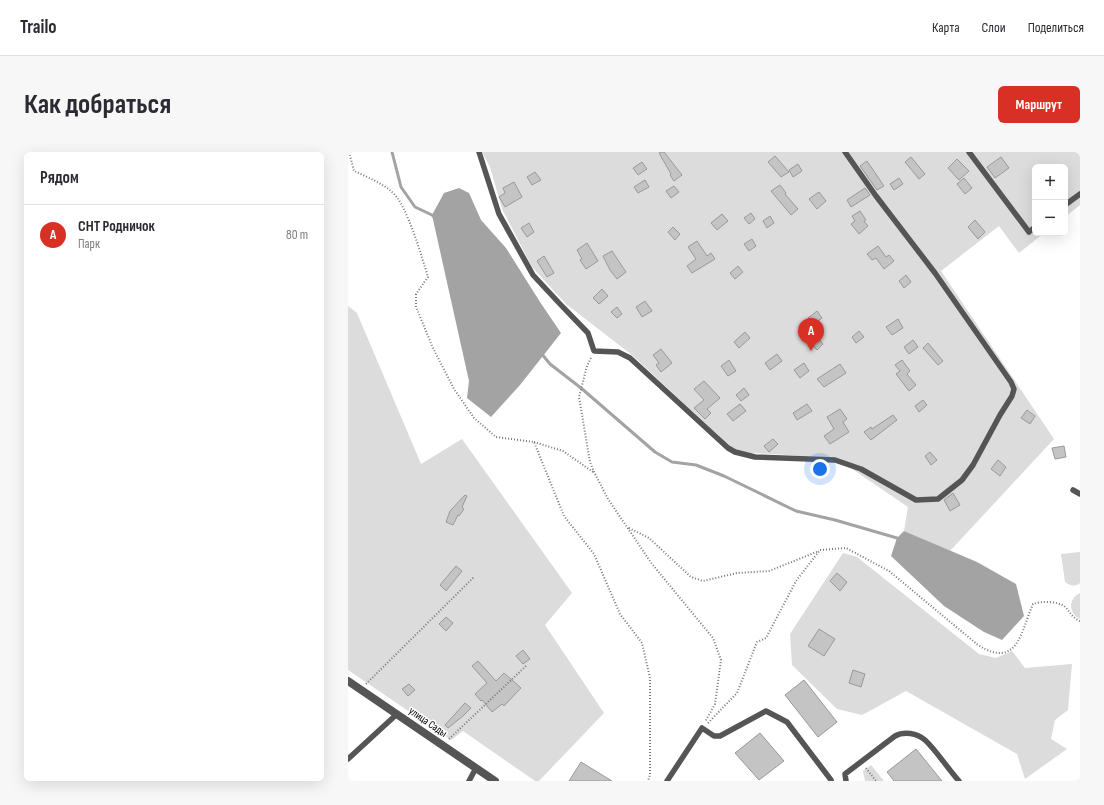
<!DOCTYPE html>
<html lang="ru">
<head>
<meta charset="utf-8">
<style>
	body { margin:0; font-family:"Sofia Sans Condensed",sans-serif; background:#f7f7f7; color:#2b2b33 }
	.controls { position:absolute; right:12px; top:12px; display:grid; overflow:hidden; border-radius:6px; box-shadow:0 4px 16px #0002 }
	.controls button { width:36px; height:36px; display:grid; place-items:center; padding:0; border:0; border-bottom:1px solid #e1e1e2; background:#fff; color:#2b2b33; font:20px sans-serif }
	.you { position:absolute; left:472px; top:317px; width:14px; height:14px; margin:-10px; border:3px solid #fff; border-radius:50%; background:#1a73e8; box-shadow:0 0 0 6px #1a73e833 }
	.badge { display:grid; place-items:center; width:26px; height:26px; border-radius:50%; background:#d93025; color:#fff; font-size:13px; font-weight:700 }
	.pin { position:absolute; translate:-50% -33px; filter:drop-shadow(0 1px 2px #0008) }
	.pin::after { content:''; position:absolute; top:21px; width:14px; height:12px; background:inherit; clip-path:polygon(0 0,100% 0,50% 100%) }
	.list { margin:0; padding:0; list-style:none }
	h2 { display:flex; justify-content:space-between; align-items:center; height:52px; margin:0; padding:0 16px; font-size:17px }
	h2 small { font-size:13px; font-weight:400; color:#7c7c81 }
	.list li { display:grid; grid-template-columns:26px 1fr auto; gap:12px; align-items:center; box-sizing:border-box; height:60px; padding:0 16px; border-top:1px solid #e1e1e2 }
	.list b { display:block; font-size:15px; white-space:nowrap }
	.list p { margin:0; font-size:13px; white-space:nowrap; color:#7c7c81 }
	.list em { font-size:13px; font-style:normal; color:#7c7c81 }
	.map { position:relative; flex:none; width:732px; height:629px; overflow:hidden; border-radius:6px }
	header { display:flex; align-items:center; gap:24px; box-sizing:border-box; height:56px; padding:0 20px; background:#fff; border-bottom:1px solid #e1e1e2 }
	header strong { font-size:19px }
	nav { display:flex; gap:22px; margin-inline-start:auto; font-size:14px }
	.intro { display:flex; align-items:center; justify-content:space-between; box-sizing:border-box; height:96px; padding:0 24px }
	h1 { margin:0; font-size:28px }
	.button { padding:10px 18px; border-radius:6px; background:#d93025; color:#fff; font-size:14px; font-weight:700 }
	main { display:flex; gap:24px; padding:0 24px }
	aside { flex:1; background:#fff; border-radius:6px; box-shadow:0 4px 16px #0002 }
	.map>svg:first-child { display:block }
	.green { fill:#dcdcdc }
	.water { fill:#a3a3a3 }
	.lines { fill:none; stroke-linecap:round; stroke-linejoin:round }
	.stream { stroke:#a3a3a3; stroke-width:3 }
	.building { fill:#c4c4c4; stroke:#999 }
	.path { stroke:#777; stroke-width:2; stroke-dasharray:1 2; stroke-linecap:butt }
	.service { stroke:#555; stroke-width:5.5 }
	.minor { stroke:#555; stroke-width:8 }
	.labels { text-anchor:middle; dominant-baseline:central; stroke-width:3; stroke-linejoin:round; paint-order:stroke }
	.street-label { font-size:11px; fill:#000; stroke:#fff }
</style>
</head>
<body>
<header>
<strong>Trailo</strong>
<nav><a>Карта</a><a>Слои</a><a>Поделиться</a></nav>
</header>
<div class="intro"><h1>Как добраться</h1><a class="button">Маршрут</a></div>
<main>
<aside>
<h2>Рядом<small></small></h2>
<ul class="list">
<li><span class="badge">A</span><div><b>СНТ Родничок</b><p>Парк</p></div><em>80 m</em></li>
</ul>
</aside>
<div class="map">
<svg width="732" height="629" viewBox="0 0 732 629">
	<rect width="100%" height="100%" fill="#fff"/>
	<!-- green -->
	<path class="green" d="M 134,0 L 732,0 L 732,53 L 717,65 L 717,15 L 687,15 L 687,81 L 696,81 L 671,101 L 651,74 L 593,119 L 706,287 L 602,399 L 556,379 L 560,355 L 488,306 L 388,300 L 284,203 L 218,152 L 184,115 L 154,57 L 142,15 Z
		M 0,154 L 9,161 L 73,312 L 114,287 L 224,441 L 197,473 L 256,561 L 191,629 L 187,629 L 115,579 L 103,588 L 0,518 Z
		M 732,400 L 732,431 C 727,435 722,434 717,430 L 713,402 Z
		M 495,401 L 509,405 L 631,502 L 648,506 L 664,499 L 677,516 L 724,512 L 720,558 L 707,568 L 703,587 L 719,597 L 677,627 L 669,602 L 558,539 L 514,563 L 489,557 L 444,513 L 442,482 Z
		M 732,441 L 732,467 C 720,461 720,447 732,441 Z
		M 523,613 L 536,629 L 517,629 L 515,619 Z"/>
	<!-- water -->
	<path class="water" d="M 111,36 L 121,41 L 133,68 L 158,96 L 192,150 L 213,181 L 172,233 L 143,265 L 119,246 L 121,229 L 84,63 L 96,41 Z
		M 556,379 L 629,410 L 668,432 L 676,464 L 654,488 L 636,480 L 596,454 L 543,404 L 549,386 Z"/>
	<g class="lines">
		<!-- stream -->
		<path class="stream" d="M 44,0 L 53,35 L 67,55 L 84,63 L 86,65
			M 193,201 L 202,212 L 233,236 L 307,300 L 324,310 L 348,313 L 376,324 L 448,359 L 487,368 L 549,386 L 551,388"/>
	</g>
	<!-- building -->
	<path class="building" d="M 313,0 L 316,0 L 334,23 L 326,29 L 322,23 L 323,22 L 311,1 Z
		M 427,4 L 441,20 L 433,25 L 420,10 Z
		M 563,5 L 577,22 L 571,27 L 557,10 Z
		M 653,5 L 661,16 L 647,26 L 639,15 Z
		M 609,7 L 621,19 L 611,28 L 600,16 Z
		M 519,9 L 536,34 L 529,38 L 512,14 Z
		M 294,10 L 299,17 L 290,23 L 285,16 Z
		M 450,12 L 454,19 L 445,25 L 441,18 Z
		M 187,20 L 193,28 L 184,33 L 179,25 Z
		M 551,26 L 555,32 L 546,38 L 542,32 Z
		M 616,26 L 624,36 L 617,42 L 609,32 Z
		M 297,28 L 301,35 L 290,41 L 286,35 Z
		M 166,30 L 174,45 L 157,55 L 151,45 L 157,41 L 155,36 Z
		M 432,33 L 438,41 L 437,42 L 450,57 L 443,63 L 423,39 Z
		M 326,34 L 331,40 L 323,46 L 318,39 Z
		M 517,36 L 522,43 L 503,55 L 499,48 Z
		M 471,40 L 478,49 L 469,57 L 461,47 Z
		M 512,59 L 518,68 L 516,69 L 520,74 L 511,82 L 503,72 L 507,69 L 504,64 Z
		M 403,61 L 407,67 L 401,72 L 396,66 Z
		M 374,62 L 380,69 L 369,78 L 363,71 Z
		M 422,64 L 426,71 L 419,76 L 415,69 Z
		M 627,68 L 637,80 L 630,87 L 620,75 Z
		M 181,71 L 186,80 L 179,85 L 173,76 Z
		M 325,75 L 332,82 L 327,88 L 320,80 Z
		M 404,87 L 408,94 L 401,99 L 396,92 Z
		M 349,89 L 359,104 L 363,101 L 367,107 L 344,121 L 339,114 L 348,107 L 340,95 Z
		M 239,91 L 250,109 L 238,117 L 232,108 L 234,107 L 229,98 Z
		M 530,94 L 538,105 L 541,103 L 546,109 L 536,117 L 528,106 L 524,108 L 519,102 Z
		M 264,99 L 278,120 L 269,127 L 262,118 L 255,104 Z
		M 196,104 L 206,121 L 199,125 L 189,109 Z
		M 390,114 L 395,120 L 387,127 L 382,121 Z
		M 558,123 L 563,130 L 556,136 L 551,129 Z
		M 254,137 L 260,144 L 251,152 L 245,146 Z
		M 297,149 L 304,159 L 294,165 L 288,155 Z
		M 269,155 L 274,162 L 269,166 L 263,160 Z
		M 469,159 L 474,166 L 465,173 L 460,166 Z
		M 550,167 L 555,176 L 544,183 L 538,175 Z
		M 511,179 L 516,185 L 508,191 L 504,185 Z
		M 397,180 L 402,186 L 391,196 L 386,190 Z
		M 468,184 L 475,192 L 469,198 L 461,190 Z
		M 565,188 L 570,195 L 561,202 L 556,195 Z
		M 580,191 L 595,209 L 590,213 L 575,196 Z
		M 313,197 L 324,211 L 313,220 L 308,213 L 311,211 L 305,203 Z
		M 429,202 L 434,209 L 422,218 L 417,211 Z
		M 381,208 L 388,219 L 380,224 L 373,214 Z
		M 554,208 L 562,219 L 559,222 L 568,233 L 561,239 L 548,222 L 552,219 L 547,213 Z
		M 456,211 L 461,219 L 452,226 L 446,218 Z
		M 492,212 L 498,221 L 476,235 L 469,227 Z
		M 356,229 L 372,246 L 359,257 L 363,261 L 357,267 L 346,256 L 356,248 L 346,237 Z
		M 396,236 L 401,243 L 393,249 L 388,243 Z
		M 575,248 L 579,253 L 571,260 L 567,254 Z
		M 392,252 L 398,259 L 385,269 L 379,262 Z
		M 459,252 L 464,259 L 449,268 L 445,261 Z
		M 492,257 L 499,267 L 495,270 L 501,280 L 482,292 L 476,284 L 486,277 L 479,265 Z
		M 679,258 L 687,264 L 682,272 L 673,266 Z
		M 545,263 L 549,268 L 523,288 L 516,280 L 523,275 L 524,277 Z
		M 425,287 L 430,292 L 421,300 L 416,294 Z
		M 716,294 L 718,305 L 707,307 L 704,296 Z
		M 582,300 L 589,308 L 583,313 L 577,304 Z
		M 650,308 L 658,315 L 652,324 L 643,317 Z
		M 605,341 L 612,353 L 602,359 L 596,348 Z
		M 117,343 L 119,344 L 114,355 L 116,357 L 111,364 L 110,363 L 105,373 L 98,370 L 102,359 Z
		M 108,414 L 114,419 L 98,439 L 92,433 Z
		M 489,421 L 499,430 L 492,439 L 482,429 Z
		M 98,465 L 105,471 L 98,479 L 91,472 Z
		M 471,477 L 487,487 L 476,504 L 460,494 Z
		M 175,498 L 182,507 L 175,512 L 168,504 Z
		M 130,509 L 148,529 L 156,521 L 173,536 L 156,554 L 154,552 L 144,560 L 134,548 L 133,549 L 127,542 L 139,531 L 124,514 Z
		M 505,518 L 517,522 L 513,535 L 501,531 Z
		M 456,528 L 489,570 L 470,585 L 437,543 Z
		M 61,532 L 67,538 L 60,544 L 54,537 Z
		M 117,551 L 123,556 L 115,564 L 100,576 L 97,573 Z
		M 412,581 L 436,609 L 411,628 L 387,601 Z
		M 568,597 L 594,629 L 546,629 L 539,620 Z
		M 233,610 L 264,629 L 221,629 Z"/>
	<g class="lines">
		<!-- path -->
		<path class="path" d="M 1,0 L 6,19 C 19,25 34,31 44,40 C 59,52 74,106 80,125 L 68,142 L 68,155 L 85,196 L 106,237 L 126,266 L 148,285 L 186,290 L 216,364 L 246,402 L 272,462 L 294,491 L 302,526 L 302,623 L 300,629
			M 243,206 L 239,214 L 231,245 L 242,310 L 246,320 L 260,347 L 304,412 L 365,486 L 373,508 L 367,552 L 357,570
			M 186,290 L 215,299 L 245,320
			M 281,376 L 301,386 L 343,425 L 355,429 L 389,421 L 421,419 L 471,399
			M 18,532 L 126,425
			M 360,571 L 389,541 L 409,490 L 418,486 L 448,429 L 472,398 L 498,396 L 541,419 L 630,493 C 670,518 673,479 685,452 C 693,449 708,449 716,454 C 722,459 723,465 732,469
			M 101,587 L 179,513
			M 518,616 L 528,629"/>
		<!-- service -->
		<path class="service" d="M 131,0 L 151,62 L 185,123 L 212,152 L 240,181 L 246,199 L 270,200 L 282,206 L 380,296 L 387,300 L 407,305 L 487,308 L 513,317 L 568,348 L 590,347 L 614,328 L 625,313 L 652,263 L 664,244 L 666,237 L 663,230 L 587,121 L 528,44 L 497,0
			M 621,0 L 681,80 L 687,75
			M 717,53 L 732,42
			M 725,338 L 732,342
			M 0,607 L 49,562
			M 121,629 L 128,616
			M 319,629 L 354,576 L 366,584 L 372,584 L 418,559 L 439,570 L 483,628
			M 498,629 L 497,622 L 547,584 C 556,579 569,581 577,588 C 588,598 600,617 611,629"/>
		<!-- minor -->
		<path class="minor" d="M 0,529 L 147,629"/>
	</g>
	<g class="labels">
		<!-- street labels -->
		<g class="street-label">
			<text transform="translate(80 570) rotate(35)">улица Сады</text>
		</g>
	</g>
</svg>
<div class="controls">
<button>+</button>
<button>−</button>
</div>
<div class="you"></div>
<div class="pin badge" style="left:463px;top:199px">A</div>
</div>
</main>
</body>
</html>
